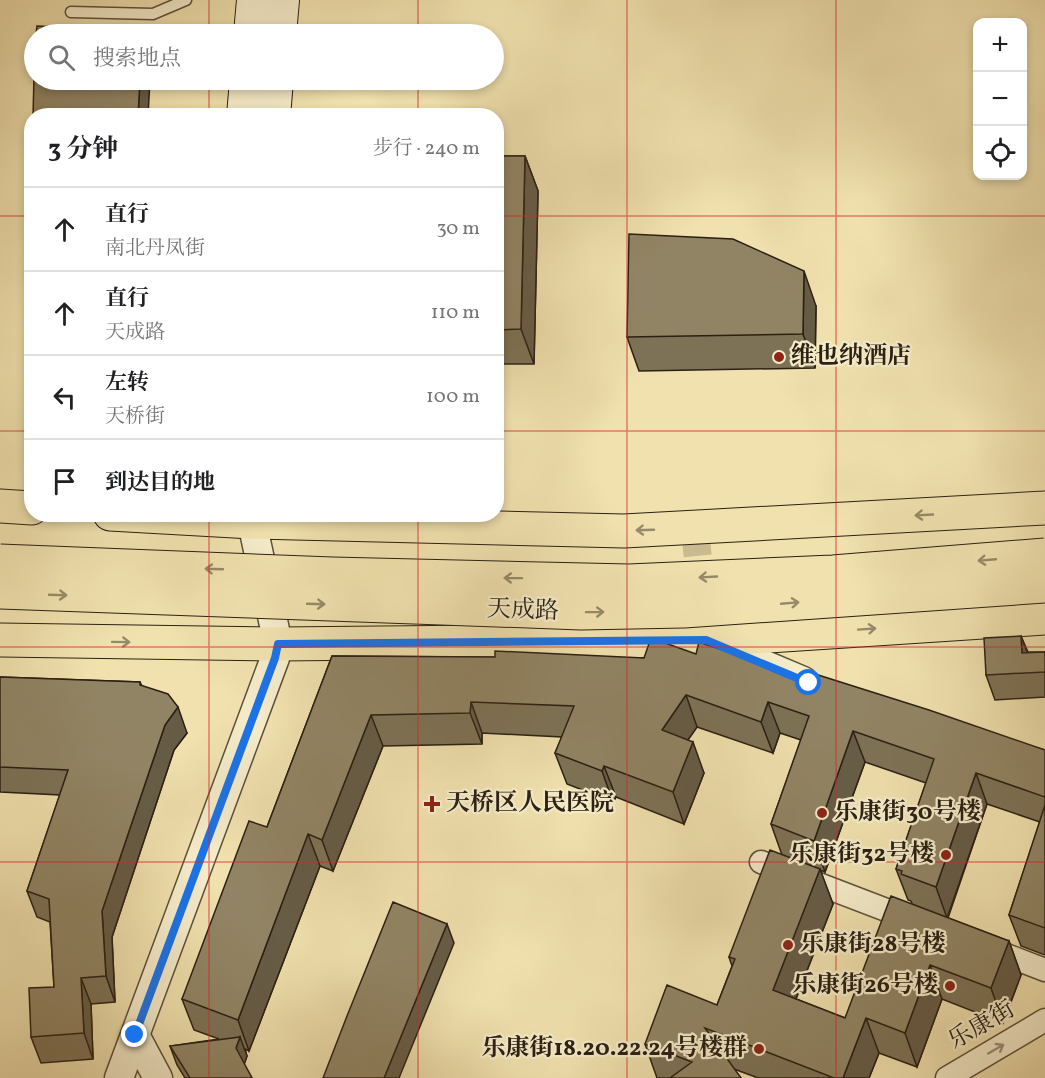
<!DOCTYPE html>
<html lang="zh">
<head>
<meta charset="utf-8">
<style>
	body { margin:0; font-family:Vollkorn,"Noto Serif SC",serif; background:#f2f2f2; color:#202124 }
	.controls { position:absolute; right:18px; top:18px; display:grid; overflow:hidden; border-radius:12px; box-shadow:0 3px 9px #0003 }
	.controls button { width:54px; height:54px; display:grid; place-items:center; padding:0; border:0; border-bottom:2px solid #e0e0e0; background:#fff; color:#202124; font:30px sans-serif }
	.stop { position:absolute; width:18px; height:18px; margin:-14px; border:4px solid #1a73e8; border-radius:50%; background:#fff }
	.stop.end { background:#1a73e8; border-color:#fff; box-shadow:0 2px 6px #0008 }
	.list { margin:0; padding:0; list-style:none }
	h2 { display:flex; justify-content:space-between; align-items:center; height:78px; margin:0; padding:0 24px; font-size:26px }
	h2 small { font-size:20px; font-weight:400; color:#757577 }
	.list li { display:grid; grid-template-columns:39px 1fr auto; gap:18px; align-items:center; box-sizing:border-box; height:84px; padding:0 24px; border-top:2px solid #e0e0e0 }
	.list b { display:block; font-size:22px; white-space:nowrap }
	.list p { margin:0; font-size:20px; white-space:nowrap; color:#757577 }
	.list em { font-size:20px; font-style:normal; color:#757577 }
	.icon { flex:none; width:33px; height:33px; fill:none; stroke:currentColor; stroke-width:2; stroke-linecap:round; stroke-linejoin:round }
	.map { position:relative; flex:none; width:1045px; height:1078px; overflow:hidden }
	.search { position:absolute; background:#fff; box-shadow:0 3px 9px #0003; left:24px; top:24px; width:480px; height:66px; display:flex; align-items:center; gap:15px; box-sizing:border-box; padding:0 21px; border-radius:33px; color:#757577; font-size:22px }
	.panel { position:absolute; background:#fff; box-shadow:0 3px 9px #0003; left:24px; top:108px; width:480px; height:414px; border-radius:24px }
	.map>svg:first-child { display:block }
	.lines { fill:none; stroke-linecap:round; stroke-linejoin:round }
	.tertiary-tunnel { stroke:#c9ba8f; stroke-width:28; stroke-dasharray:28 14; stroke-linecap:butt }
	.service-casing { stroke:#5c503a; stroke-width:13 }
	.minor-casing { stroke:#5c503a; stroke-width:25 }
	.tertiary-casing { stroke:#5c503a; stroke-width:31 }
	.secondary-casing { stroke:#2b2013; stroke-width:34 }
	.primary-casing { stroke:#2b2013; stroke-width:35 }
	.service { stroke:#f5ecca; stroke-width:10 }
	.minor { stroke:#f5ecca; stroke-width:22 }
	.tertiary { stroke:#f5ecca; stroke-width:28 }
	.secondary { stroke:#f5ecca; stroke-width:32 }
	.primary { stroke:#f0e1ae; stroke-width:33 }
	.trunk-bridge-casing { stroke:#2b2013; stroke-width:35; stroke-linecap:butt }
	.trunk-bridge { stroke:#f0e1ae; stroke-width:33 }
	.wall { fill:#7d7256; stroke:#2b2013; stroke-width:1.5; fill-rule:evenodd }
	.shaded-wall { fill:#665c46; stroke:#2b2013; stroke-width:1.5 }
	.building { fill:#918464; stroke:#2b2013; stroke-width:1.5 }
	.oneway { stroke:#978a68 }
	.oneway2 { stroke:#9a9078 }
	.route { stroke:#1a73e8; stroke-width:8 }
	.grid { fill:none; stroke:#d62828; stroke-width:1.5; stroke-opacity:0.55 }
	.poi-dot { fill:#8f2418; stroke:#f5ecca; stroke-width:2 }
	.labels { text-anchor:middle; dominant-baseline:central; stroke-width:4.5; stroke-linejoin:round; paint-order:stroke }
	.poi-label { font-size:24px; font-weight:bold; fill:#2b2013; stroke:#f5ecca; text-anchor:start }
	.street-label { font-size:24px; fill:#2b2013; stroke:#f5ecca }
</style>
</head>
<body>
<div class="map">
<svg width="1045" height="1078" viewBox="0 0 1045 1078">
	<rect width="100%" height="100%" fill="#f0e1ae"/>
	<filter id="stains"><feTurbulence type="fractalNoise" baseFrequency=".00333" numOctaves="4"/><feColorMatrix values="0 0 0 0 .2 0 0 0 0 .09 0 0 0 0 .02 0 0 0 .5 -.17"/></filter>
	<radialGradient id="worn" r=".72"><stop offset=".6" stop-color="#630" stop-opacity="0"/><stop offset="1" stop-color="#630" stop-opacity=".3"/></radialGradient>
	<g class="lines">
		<!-- tertiary-tunnel -->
		<path class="tertiary-tunnel" d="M 695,528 L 702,601"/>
		<defs>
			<path id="service" d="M 71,12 L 153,14 L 186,0"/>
			<path id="minor" d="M 761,862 L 915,921
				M 988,948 L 1045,970
				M 947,1078 L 1045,1020"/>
			<path id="tertiary" d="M 706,640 L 803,681
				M 135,1035 L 158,1078
				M 119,1078 L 275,658 L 278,644 L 252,522"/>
			<path id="secondary" d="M 250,34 L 253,0
				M 280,34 L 283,0
				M 243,116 L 246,80
				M 274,116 L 277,80"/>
			<path id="primary" d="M 0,506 L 32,508
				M 110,514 L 252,522 L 624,531 L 1045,508
				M 0,640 L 278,644 L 706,640 L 1045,618"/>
		</defs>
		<!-- service casing -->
		<use href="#service" class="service-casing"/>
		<!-- minor casing -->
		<use href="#minor" class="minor-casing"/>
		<!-- tertiary casing -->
		<use href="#tertiary" class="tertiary-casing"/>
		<!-- secondary casing -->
		<use href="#secondary" class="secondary-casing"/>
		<!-- primary casing -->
		<use href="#primary" class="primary-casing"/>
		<!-- service -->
		<use href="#service" class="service"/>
		<!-- minor -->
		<use href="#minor" class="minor"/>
		<!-- tertiary -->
		<use href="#tertiary" class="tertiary"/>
		<!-- secondary -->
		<use href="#secondary" class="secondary"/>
		<!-- primary -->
		<use href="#primary" class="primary"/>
		<defs>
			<path id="trunk-bridge" d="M 0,561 L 332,574 L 629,581 L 833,572 L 1045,555
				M 0,592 L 581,613 L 684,611 L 1045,586"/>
		</defs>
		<!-- trunk-bridge casing -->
		<use href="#trunk-bridge" class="trunk-bridge-casing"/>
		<!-- trunk-bridge -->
		<use href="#trunk-bridge" class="trunk-bridge"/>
	</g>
	<!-- wall -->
	<path class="wall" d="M 496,156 L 525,156 L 538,191 L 534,364 L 496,364 Z
		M 32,249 L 32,367 L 26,353 Z
		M 816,306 L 815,368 L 639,371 L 627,337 Z
		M 1021,636 L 1028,652 L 1045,652 L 1045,697 L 995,700 L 986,675 Z
		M 696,654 L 813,681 L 1045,750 L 1045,955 L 1021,946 L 1009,915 L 1040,822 L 987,804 L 948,918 L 1009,941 L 1021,975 L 1003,1023 L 942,999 L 917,1067 L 879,1053 L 869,1078 L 758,1078 L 734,1069 L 741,1078 L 657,1078 L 645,1044 L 717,1005 L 732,966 L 729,957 L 782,855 L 771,824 L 801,740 L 780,733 L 773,753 L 697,727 L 688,740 L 704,773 L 684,824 L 616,797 L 613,802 L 567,784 L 555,753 L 562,737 L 482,733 L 482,744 L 383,746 L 333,871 L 320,866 L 249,1051 L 245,1049 L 247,1056 L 244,1064 L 252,1078 L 185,1078 L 177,1065 L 170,1046 L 219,1039 L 194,1030 L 182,999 L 267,827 L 332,656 L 644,658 ZM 865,762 L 926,783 L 896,869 L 908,900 L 911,901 L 912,904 L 845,1018 L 796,999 L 833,904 L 820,870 L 825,872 Z
		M 0,677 L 140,682 L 142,686 L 187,733 L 174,750 L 112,937 L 115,1002 L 91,1004 L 93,1059 L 41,1063 L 31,1037 L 54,987 L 50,922 L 37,917 L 27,891 L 60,795 L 0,792 Z"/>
	<!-- shaded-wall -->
	<path class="shaded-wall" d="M 140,80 L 150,80 L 148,116 L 138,116 Z
		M 525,156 L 538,191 L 534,364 L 521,329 Z
		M 804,271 L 816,306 L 815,368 L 803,334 Z
		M 1021,636 L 1030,660 L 1022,653 Z
		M 686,695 L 697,727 L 673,761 L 662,730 Z
		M 471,702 L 482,733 L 482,744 L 470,713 Z
		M 768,702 L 780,733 L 773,753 L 761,722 Z
		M 178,707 L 187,733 L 174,750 L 112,937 L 115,1002 L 106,976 L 102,911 L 165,725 Z
		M 371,715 L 383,746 L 333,871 L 322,840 Z
		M 853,731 L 865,762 L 825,872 L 814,841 Z
		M 693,742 L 704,773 L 684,824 L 673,792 Z
		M 604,766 L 616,797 L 613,802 L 602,771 Z
		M 976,773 L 987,804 L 947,918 L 936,887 Z
		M 308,834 L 320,866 L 249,1051 L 238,1020 Z
		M 820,869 L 833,904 L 786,1024 L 773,990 Z
		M 447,924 L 454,943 L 399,1078 L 384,1078 Z
		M 1009,941 L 1021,975 L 1003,1023 L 991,988 Z
		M 930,965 L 942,999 L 917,1067 L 905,1033 Z
		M 81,978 L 91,1004 L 93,1059 L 84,1033 Z
		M 866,1018 L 879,1053 L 869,1078 L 843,1078 Z
		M 240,1037 L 247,1056 L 243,1068 L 236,1048 Z"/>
	<!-- building -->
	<path class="building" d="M 37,26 L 142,31 L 142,34 L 36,34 Z
		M 34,77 L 34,80 L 140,80 L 138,116 L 33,116 Z
		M 32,141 L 32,183 L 30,183 Z
		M 496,156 L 525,156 L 521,329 L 496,330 Z
		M 629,234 L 733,239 L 804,271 L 803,334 L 627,337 Z
		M 32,249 L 32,353 L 26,353 Z
		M 1021,636 L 1022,653 L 1045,652 L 1045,672 L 986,675 L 984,638 Z
		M 651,638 L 696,654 L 699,642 L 813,681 L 815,674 L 929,710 L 1045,750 L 1045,797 L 976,773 L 936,887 L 901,874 L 902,871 L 896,869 L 934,759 L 853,731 L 814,841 L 771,824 L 809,716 L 768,702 L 761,722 L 686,695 L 662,730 L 693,742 L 673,792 L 604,766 L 602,771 L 555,753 L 574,706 L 471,702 L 470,713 L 371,715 L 322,840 L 308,834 L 238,1020 L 182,999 L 249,821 L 267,827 L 332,656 L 495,657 L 495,651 L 644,658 Z
		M 0,677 L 140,682 L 140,685 L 168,694 L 178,707 L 165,725 L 102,911 L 106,976 L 81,978 L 84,1033 L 31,1037 L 29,988 L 54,987 L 49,899 L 27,891 L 68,770 L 0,767 Z
		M 1045,805 L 1045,928 L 1009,915 Z
		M 770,850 L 820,869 L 773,990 L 845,1018 L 891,896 L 1009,941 L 991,988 L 930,965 L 905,1033 L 866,1018 L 843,1078 L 834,1078 L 705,1028 L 741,1078 L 670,1078 L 692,1062 L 645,1044 L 667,985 L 717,1005 L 735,959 L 729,957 Z
		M 393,902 L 447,924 L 384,1078 L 323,1078 L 347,1016 Z
		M 240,1037 L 236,1048 L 252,1078 L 190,1078 L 170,1046 Z"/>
	<!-- one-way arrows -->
	<defs><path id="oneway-shaft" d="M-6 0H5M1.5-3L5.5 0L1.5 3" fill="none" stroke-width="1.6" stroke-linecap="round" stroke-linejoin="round" transform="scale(1.5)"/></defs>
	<g class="oneway">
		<use href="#oneway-shaft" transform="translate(924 515) rotate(177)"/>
		<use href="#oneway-shaft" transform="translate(645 530) rotate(178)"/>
		<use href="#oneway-shaft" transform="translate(987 560) rotate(175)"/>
		<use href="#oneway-shaft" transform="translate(214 569) rotate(-178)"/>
		<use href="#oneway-shaft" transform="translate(708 577) rotate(177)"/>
		<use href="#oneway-shaft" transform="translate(513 578) rotate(-179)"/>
		<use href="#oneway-shaft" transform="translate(58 595) rotate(2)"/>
		<use href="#oneway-shaft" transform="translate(790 603) rotate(-5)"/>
		<use href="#oneway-shaft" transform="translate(316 604) rotate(2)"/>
		<use href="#oneway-shaft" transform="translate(595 612) rotate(-1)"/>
		<use href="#oneway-shaft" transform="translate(867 629) rotate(-4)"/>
		<use href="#oneway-shaft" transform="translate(121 642) rotate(1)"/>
	</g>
	<use class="oneway2" href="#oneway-shaft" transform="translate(996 1049) rotate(-30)"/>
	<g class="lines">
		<!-- route -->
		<path class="route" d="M 135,1035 L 275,658 L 278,644 L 706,640 L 809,683"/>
	</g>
	<!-- grid -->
	<path class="grid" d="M 209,0 L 209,34M 418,0 L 418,34M 627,0 L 627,1078M 836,0 L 836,1078M 209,80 L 209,116M 418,80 L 418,116M 0,216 L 32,216M 496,216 L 1045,216M 0,431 L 32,431M 496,431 L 1045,431M 209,514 L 209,1078M 418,514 L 418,1078M 0,647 L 1045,647M 0,862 L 1045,862"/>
	<!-- markers -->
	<g class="poi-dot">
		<circle cx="779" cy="357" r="6"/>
		<path d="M429 795h6v6h6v6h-6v6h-6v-6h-6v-6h6z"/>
		<circle cx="822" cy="813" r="6"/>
		<circle cx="946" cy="855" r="6"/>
		<circle cx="788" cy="945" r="6"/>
		<circle cx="950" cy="986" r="6"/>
		<circle cx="759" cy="1049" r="6"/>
	</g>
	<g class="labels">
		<!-- poi labels -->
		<g class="poi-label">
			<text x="791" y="357">维也纳酒店</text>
			<text x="446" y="804">天桥区人民医院</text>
			<text x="834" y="813">乐康街30号楼</text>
			<text x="934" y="855" text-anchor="end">乐康街32号楼</text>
			<text x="800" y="945">乐康街28号楼</text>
			<text x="938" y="986" text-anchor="end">乐康街26号楼</text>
			<text x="747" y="1049" text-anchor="end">乐康街18.20.22.24号楼群</text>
		</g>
		<!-- street labels -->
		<g class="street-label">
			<text transform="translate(523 611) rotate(2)">天成路</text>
			<text transform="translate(982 1026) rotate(-30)">乐康街</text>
		</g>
	</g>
	<rect width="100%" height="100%" filter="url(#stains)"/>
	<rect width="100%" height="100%" fill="url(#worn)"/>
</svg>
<div class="controls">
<button>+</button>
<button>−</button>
<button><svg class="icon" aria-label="locate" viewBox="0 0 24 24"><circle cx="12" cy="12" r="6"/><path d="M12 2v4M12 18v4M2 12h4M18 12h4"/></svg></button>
</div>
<div class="stop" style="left:809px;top:683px"></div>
<div class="stop end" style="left:135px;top:1035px"></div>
<div class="search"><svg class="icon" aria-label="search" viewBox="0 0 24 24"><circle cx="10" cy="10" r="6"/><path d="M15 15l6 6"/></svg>搜索地点</div>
<section class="panel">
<h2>3 分钟<small>步行 · 240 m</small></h2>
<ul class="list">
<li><svg class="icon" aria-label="ahead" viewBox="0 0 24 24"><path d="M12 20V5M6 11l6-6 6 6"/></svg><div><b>直行</b><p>南北丹凤街</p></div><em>30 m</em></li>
<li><svg class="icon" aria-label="ahead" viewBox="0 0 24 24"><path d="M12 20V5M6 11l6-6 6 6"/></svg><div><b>直行</b><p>天成路</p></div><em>110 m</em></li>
<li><svg class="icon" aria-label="left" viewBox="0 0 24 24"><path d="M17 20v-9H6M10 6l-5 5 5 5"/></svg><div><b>左转</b><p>天桥街</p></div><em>100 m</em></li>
<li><svg class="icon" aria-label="arrive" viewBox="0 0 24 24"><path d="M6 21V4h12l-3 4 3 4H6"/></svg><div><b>到达目的地</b></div></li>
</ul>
</section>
</div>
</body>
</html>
